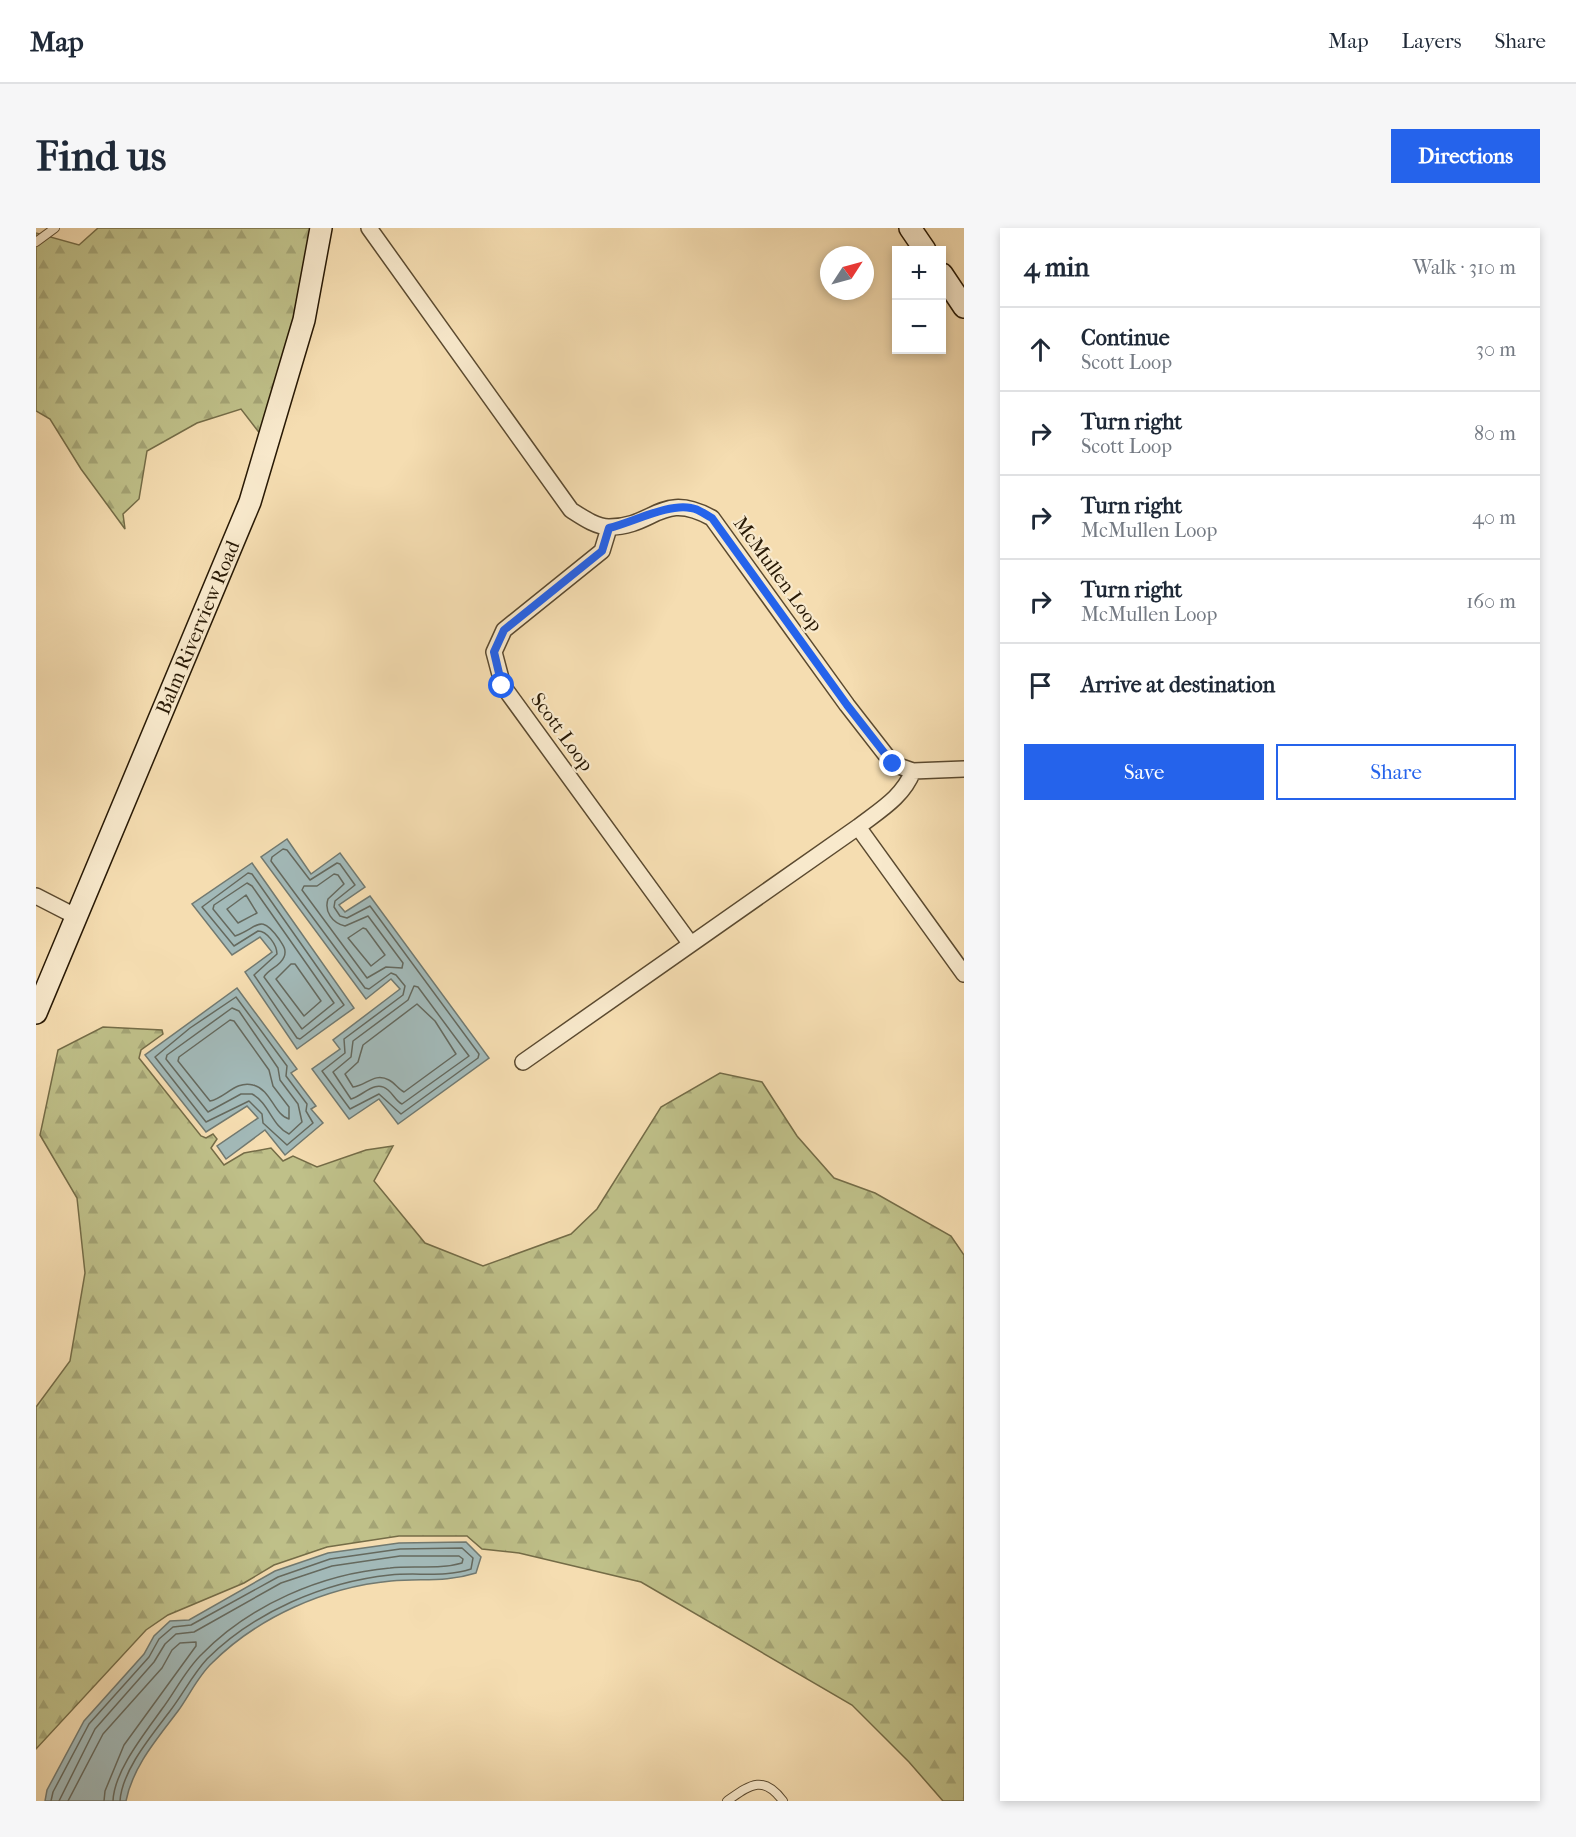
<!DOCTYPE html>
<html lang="en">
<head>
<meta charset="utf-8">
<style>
	body { margin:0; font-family:"IM FELL French Canon",serif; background:#f6f6f7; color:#1f2937 }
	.controls { position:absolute; right:18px; top:18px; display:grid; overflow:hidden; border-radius:0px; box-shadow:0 3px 9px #0003 }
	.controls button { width:54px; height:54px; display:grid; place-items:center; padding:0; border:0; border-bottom:2px solid #e0e1e3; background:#fff; color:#1f2937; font:30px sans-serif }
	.compass { position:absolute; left:784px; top:18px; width:54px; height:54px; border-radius:50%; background:#fff; box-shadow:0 3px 9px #0003; rotate:54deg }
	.stop { position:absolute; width:18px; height:18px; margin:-14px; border:4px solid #2563eb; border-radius:50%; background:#fff }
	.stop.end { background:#2563eb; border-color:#fff; box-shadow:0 2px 6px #0008 }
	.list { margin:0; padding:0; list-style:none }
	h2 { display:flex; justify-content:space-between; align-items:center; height:78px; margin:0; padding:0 24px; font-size:26px }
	h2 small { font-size:20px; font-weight:400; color:#747a83 }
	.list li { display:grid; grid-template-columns:39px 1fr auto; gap:18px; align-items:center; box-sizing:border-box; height:84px; padding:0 24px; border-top:2px solid #e0e1e3 }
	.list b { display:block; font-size:22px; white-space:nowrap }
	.list p { margin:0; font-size:20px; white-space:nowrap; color:#747a83 }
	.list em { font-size:20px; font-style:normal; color:#747a83 }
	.actions { display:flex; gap:12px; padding:18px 24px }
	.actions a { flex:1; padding:14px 0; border:2px solid #2563eb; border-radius:0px; text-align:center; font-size:21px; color:#2563eb }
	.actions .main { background:#2563eb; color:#fff }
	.icon { flex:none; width:33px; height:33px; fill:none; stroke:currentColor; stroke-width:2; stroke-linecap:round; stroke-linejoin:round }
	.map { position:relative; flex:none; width:928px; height:1573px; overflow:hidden; border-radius:0px }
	header { display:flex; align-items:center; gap:36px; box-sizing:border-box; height:84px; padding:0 30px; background:#fff; border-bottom:2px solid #e0e1e3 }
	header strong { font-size:28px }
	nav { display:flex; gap:33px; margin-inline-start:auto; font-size:21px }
	.intro { display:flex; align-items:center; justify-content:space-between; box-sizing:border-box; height:144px; padding:0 36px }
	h1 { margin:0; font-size:42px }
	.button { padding:15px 27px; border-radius:0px; background:#2563eb; color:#fff; font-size:21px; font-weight:700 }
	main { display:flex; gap:36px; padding:0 36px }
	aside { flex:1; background:#fff; border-radius:0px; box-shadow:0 3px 9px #0003 }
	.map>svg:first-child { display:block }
	.forest { fill:url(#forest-firs); stroke:#746c47; stroke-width:1.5 }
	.water { fill:#a2b9b8; stroke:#717970; stroke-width:1.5 }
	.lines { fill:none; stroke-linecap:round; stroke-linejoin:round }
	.shore { stroke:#65695e; stroke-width:1.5 }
	.lane-casing { stroke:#5b4a30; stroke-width:10 }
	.street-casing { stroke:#5b4a30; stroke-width:18 }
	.secondary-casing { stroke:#281905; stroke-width:24 }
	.lane { stroke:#f8e9cc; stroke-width:8 }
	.street { stroke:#f8e9cc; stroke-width:15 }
	.secondary { stroke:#f8e9cc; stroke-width:21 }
	.route { stroke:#2563eb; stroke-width:8 }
	.labels { text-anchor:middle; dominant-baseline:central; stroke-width:4.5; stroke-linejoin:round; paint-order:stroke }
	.street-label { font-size:20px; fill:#281905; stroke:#f8e9cc }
</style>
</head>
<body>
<header>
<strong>Map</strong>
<nav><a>Map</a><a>Layers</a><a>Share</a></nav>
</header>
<div class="intro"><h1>Find us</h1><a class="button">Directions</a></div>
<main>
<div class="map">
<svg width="928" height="1573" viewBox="0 0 928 1573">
	<defs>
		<pattern id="forest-firs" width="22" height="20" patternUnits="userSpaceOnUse" patternTransform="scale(1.5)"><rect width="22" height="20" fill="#bfc089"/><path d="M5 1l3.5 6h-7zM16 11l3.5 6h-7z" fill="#a4a475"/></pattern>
	</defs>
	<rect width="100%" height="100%" fill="#f5ddb1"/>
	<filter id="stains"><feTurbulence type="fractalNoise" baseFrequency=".00333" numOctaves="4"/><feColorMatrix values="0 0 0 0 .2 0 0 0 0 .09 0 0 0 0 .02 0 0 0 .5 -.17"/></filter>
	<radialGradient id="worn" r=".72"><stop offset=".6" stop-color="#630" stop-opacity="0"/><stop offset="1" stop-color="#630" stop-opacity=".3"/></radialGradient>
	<!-- forest -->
	<path class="forest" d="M 62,0 L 278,0 L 261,92 L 225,207 L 205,181 L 161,195 L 111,223 L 103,271 L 87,286 L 89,301 L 45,241 L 14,191 L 0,183 L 0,5 L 43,17 Z
		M 67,799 L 126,802 L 127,806 L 105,822 L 103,830 L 165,908 L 170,910 L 177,906 L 181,911 L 175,920 L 188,937 L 208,925 L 235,920 L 247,933 L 257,928 L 281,939 L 330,922 L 357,918 L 338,953 L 389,1015 L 447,1038 L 535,1006 L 561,981 L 625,879 L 684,845 L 726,854 L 761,908 L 798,950 L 839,965 L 915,1008 L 928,1027 L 928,1573 L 907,1573 L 873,1534 L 816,1477 L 605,1354 L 483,1325 L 446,1321 L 431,1308 L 363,1308 L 291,1319 L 238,1337 L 208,1355 L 132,1387 L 110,1402 L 0,1521 L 0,1179 L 34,1133 L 49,1045 L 41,970 L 4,907 L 22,822 Z"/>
	<!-- water -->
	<path class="water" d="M 251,611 L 275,646 L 304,625 L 329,659 L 303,677 L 309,684 L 334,668 L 453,830 L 362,896 L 343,871 L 313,891 L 276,841 L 304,821 L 297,812 L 364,761 L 355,751 L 330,771 L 225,629 Z
		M 216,635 L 318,780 L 261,821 L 209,744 L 236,724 L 224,709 L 196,727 L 156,676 Z
		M 201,760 L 261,841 L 255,845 L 280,878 L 275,881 L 287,895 L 249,927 L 229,902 L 190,931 L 181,918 L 222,890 L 211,878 L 170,904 L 109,827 Z
		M 430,1314 L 445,1329 L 440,1345 C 408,1355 386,1350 355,1353 C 290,1359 222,1389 176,1435 C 162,1448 153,1468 142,1483 C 121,1511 97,1538 90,1573 L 9,1573 L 11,1562 L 48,1493 L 108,1426 L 118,1408 L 134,1393 L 153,1392 L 239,1343 L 292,1325 L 363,1315 Z"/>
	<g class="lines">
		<!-- shore -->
		<path class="shore" d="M 247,621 L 251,622 L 274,652 L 301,635 L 304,636 L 319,657 L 299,673 L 298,679 L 304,688 L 311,690 L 334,678 L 443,826 L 442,830 L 365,886 L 343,866 L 314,881 L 286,843 L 309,825 L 308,811 L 367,767 L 369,758 L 360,747 L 355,745 L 333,761 L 329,760 L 235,633 L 236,629 Z
			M 212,645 L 216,646 L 308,777 L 264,811 L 261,810 L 218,747 L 241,726 C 241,717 231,703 222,703 L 198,718 L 166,679 Z
			M 298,646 L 302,647 L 308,656 L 292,671 C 288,683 296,695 309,698 L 332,688 L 367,735 L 366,740 L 350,739 L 331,750 L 266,662 L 268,658 L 281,658 Z
			M 211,655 L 216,658 L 298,775 L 266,801 L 228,749 C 232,741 244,739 248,729 C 251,722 247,717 243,711 C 224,684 222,700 199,708 L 177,681 L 178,677 Z
			M 210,667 L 221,685 L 202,695 L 191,681 Z
			M 327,700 L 330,701 L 349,727 L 335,738 L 312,710 Z
			M 255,736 L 259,736 L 285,773 L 268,788 L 240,751 Z
			M 378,758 L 382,759 L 433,828 L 366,876 C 360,873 358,867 352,862 C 339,851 327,868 315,871 L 297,844 L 315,829 L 317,813 L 372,772 Z
			M 200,769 L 251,838 L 250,848 L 271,876 L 270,883 L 277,895 L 251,917 L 227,895 L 226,886 L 213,873 L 170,894 L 119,829 L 154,800 Z
			M 381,776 L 399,793 L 420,826 L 368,864 C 362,861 359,855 353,852 C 338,844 330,858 317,859 L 309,846 L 322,834 L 327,817 Z
			M 196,780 L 203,783 L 242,840 L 244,852 L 262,876 L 266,894 L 253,906 C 236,898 233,875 216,866 L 205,866 L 172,884 L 130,831 L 131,827 Z
			M 194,792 L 198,793 L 233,842 L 237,858 L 253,879 L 253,891 C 238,887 235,861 217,857 C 200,852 189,870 174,873 L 142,833 L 143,829 Z
			M 15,1573 L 17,1564 L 53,1496 L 113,1429 L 123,1411 L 137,1399 L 155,1397 L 242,1349 L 294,1331 L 364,1321 L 426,1320 L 437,1330 L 435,1341 C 408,1350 381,1344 354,1347 C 288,1354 218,1384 171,1431 C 157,1446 147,1466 134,1483 C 116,1507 86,1542 84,1573
			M 23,1573 L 59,1501 L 118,1434 L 129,1416 L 140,1406 L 158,1404 L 245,1355 L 296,1338 L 364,1328 L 423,1328 L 427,1331 L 426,1335 C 403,1342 378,1337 354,1340 C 285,1346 214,1377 166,1426 C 150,1441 139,1464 126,1481 C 109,1505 78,1543 77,1573
			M 32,1573 L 67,1506 L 126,1440 L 136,1422 L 144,1415 L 160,1414 L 160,1418 L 88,1517 L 69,1563 L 68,1573"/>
		<defs>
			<path id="lane" d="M 0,14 L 19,0
				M 691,1573 C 714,1557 727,1546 747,1573"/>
			<path id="street" d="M 333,0 L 535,282 C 546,289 560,299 573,299 C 619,299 625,262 676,290 L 811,477 L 857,536 L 877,543 L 928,541
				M 573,300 L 566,323 L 468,402 L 458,424 L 467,458 L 654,715
				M 822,599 L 928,746
				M 0,668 L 41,689
				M 487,834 L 822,599 C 844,582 867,569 877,543"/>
			<g id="secondary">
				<path d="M 874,0 L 889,22"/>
				<path d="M 906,46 L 928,79"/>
				<path id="s1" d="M 0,785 L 214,274 L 268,92 L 285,0"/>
			</g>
		</defs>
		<!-- lane casing -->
		<use href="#lane" class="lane-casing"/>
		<!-- street casing -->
		<use href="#street" class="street-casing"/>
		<!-- secondary casing -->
		<use href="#secondary" class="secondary-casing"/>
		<!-- lane -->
		<use href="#lane" class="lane"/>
		<!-- street -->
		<use href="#street" class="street"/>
		<!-- secondary -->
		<use href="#secondary" class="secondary"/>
	</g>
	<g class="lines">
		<!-- route -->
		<path class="route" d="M 466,458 L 458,424 L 468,402 L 566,323 L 573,300 C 597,294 633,275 655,280 C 663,281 670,287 676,290 L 811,477 L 857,536"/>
	</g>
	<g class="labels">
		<!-- street labels -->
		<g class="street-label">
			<text transform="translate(742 346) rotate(54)">McMullen Loop</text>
			<text stroke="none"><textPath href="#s1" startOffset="418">Balm Riverview Road</textPath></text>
			<text transform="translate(526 504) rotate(54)">Scott Loop</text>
		</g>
	</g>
	<rect width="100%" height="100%" filter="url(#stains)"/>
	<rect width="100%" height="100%" fill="url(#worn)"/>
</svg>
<div class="controls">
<button>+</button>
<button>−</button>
</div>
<svg class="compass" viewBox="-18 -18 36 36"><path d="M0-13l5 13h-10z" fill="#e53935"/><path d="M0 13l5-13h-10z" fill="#747a83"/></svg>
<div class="stop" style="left:466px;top:458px"></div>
<div class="stop end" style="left:857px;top:536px"></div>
</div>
<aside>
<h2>4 min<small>Walk · 310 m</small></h2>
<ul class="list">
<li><svg class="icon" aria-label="ahead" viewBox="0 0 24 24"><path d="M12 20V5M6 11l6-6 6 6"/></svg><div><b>Continue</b><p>Scott Loop</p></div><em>30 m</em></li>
<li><svg class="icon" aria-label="right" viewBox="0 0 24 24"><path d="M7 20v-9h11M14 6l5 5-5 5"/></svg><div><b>Turn right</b><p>Scott Loop</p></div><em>80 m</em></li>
<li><svg class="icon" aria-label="right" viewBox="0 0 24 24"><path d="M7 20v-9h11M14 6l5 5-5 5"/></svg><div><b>Turn right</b><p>McMullen Loop</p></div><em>40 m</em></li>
<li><svg class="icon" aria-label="right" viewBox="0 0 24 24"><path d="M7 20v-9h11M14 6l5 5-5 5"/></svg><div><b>Turn right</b><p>McMullen Loop</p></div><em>160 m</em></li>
<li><svg class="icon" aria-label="arrive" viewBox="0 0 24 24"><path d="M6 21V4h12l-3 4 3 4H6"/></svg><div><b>Arrive at destination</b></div></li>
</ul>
<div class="actions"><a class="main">Save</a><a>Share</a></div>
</aside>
</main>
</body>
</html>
